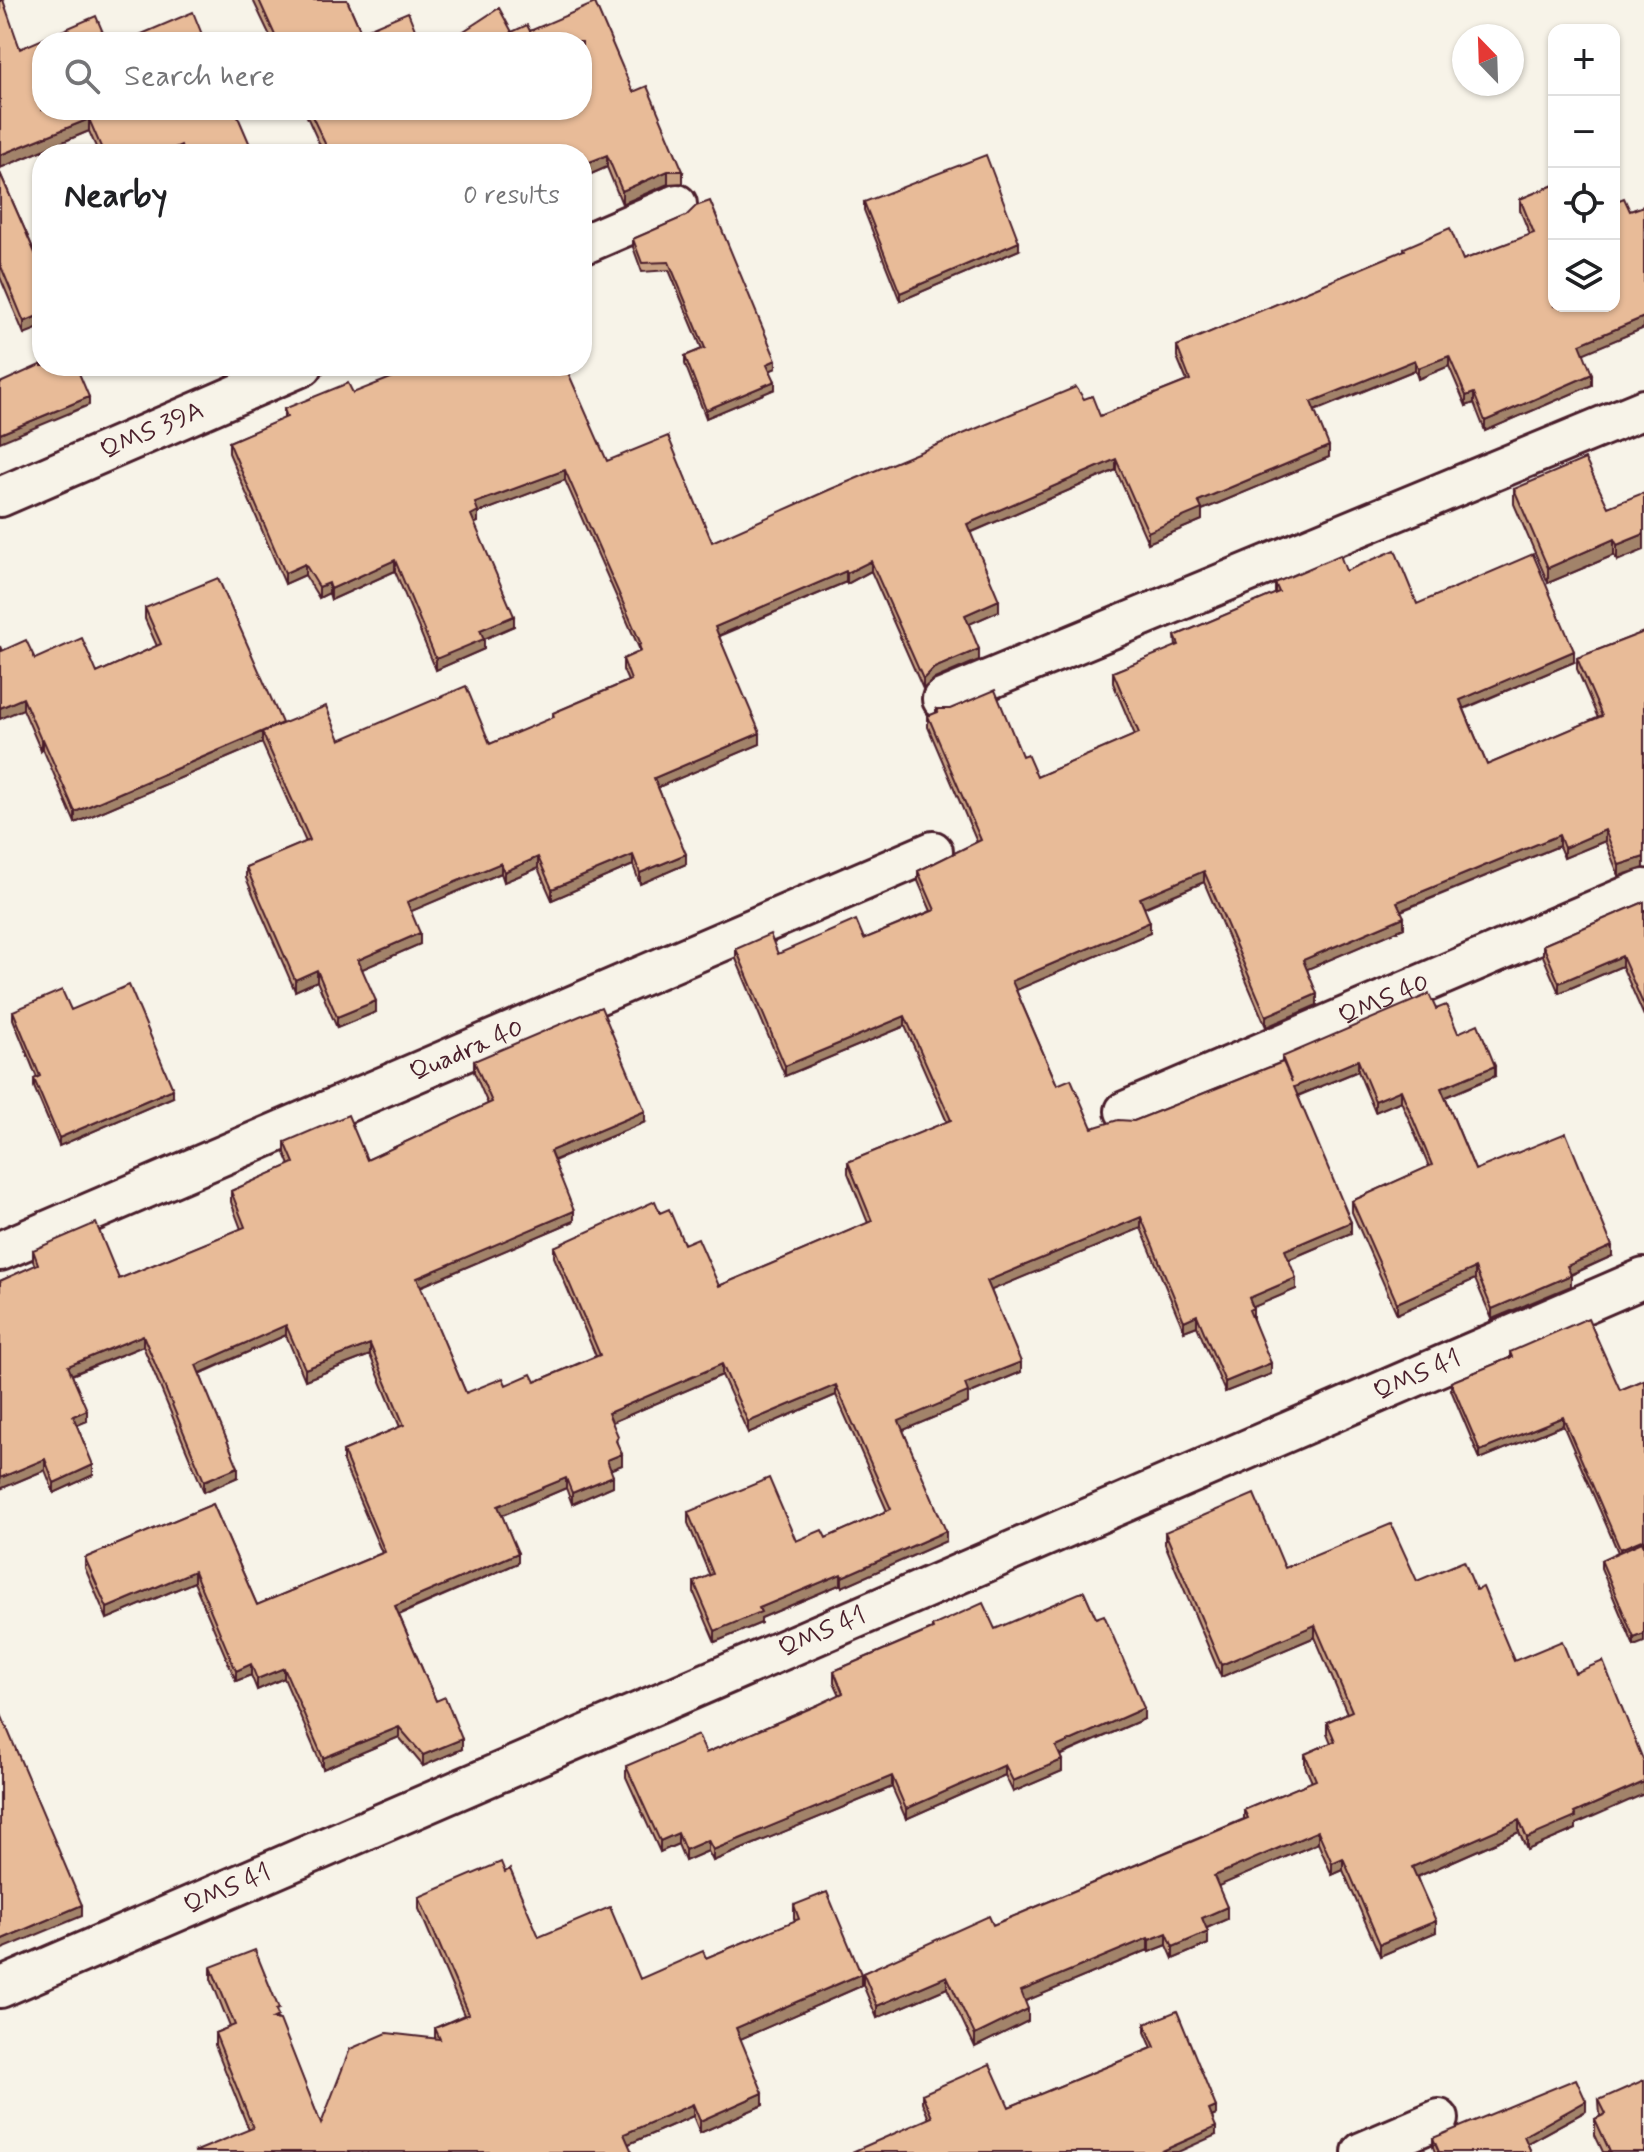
<!DOCTYPE html>
<html lang="en">
<head>
<meta charset="utf-8">
<style>
	body { margin:0; font-family:Mynerve,sans-serif; background:#f6f6f6; color:#202124 }
	.controls { position:absolute; right:24px; top:24px; display:grid; overflow:hidden; border-radius:16px; box-shadow:0 2px 6px #0004 }
	.controls button { width:72px; height:72px; display:grid; place-items:center; padding:0; border:0; border-bottom:2px solid #e0e0e0; background:#fff; color:#202124; font:40px sans-serif }
	.compass { position:absolute; left:1452px; top:24px; width:72px; height:72px; border-radius:50%; background:#fff; box-shadow:0 2px 6px #0004; rotate:337deg }
	.list { margin:0; padding:0; list-style:none }
	h2 { display:flex; justify-content:space-between; align-items:center; height:104px; margin:0; padding:0 32px; font-size:34px }
	h2 small { font-size:26px; font-weight:400; color:#757577 }
	.icon { flex:none; width:44px; height:44px; fill:none; stroke:currentColor; stroke-width:2; stroke-linecap:round; stroke-linejoin:round }
	.map { position:relative; flex:none; width:1644px; height:2152px; overflow:hidden }
	.search { position:absolute; background:#fff; box-shadow:0 2px 6px #0004; left:32px; top:32px; width:560px; height:88px; display:flex; align-items:center; gap:20px; box-sizing:border-box; padding:0 28px; border-radius:32px; color:#757577; font-size:30px }
	.panel { position:absolute; background:#fff; box-shadow:0 2px 6px #0004; left:32px; top:144px; width:560px; height:232px; border-radius:32px }
	.map>svg:first-child { display:block }
	.lines { fill:none; stroke-linecap:round; stroke-linejoin:round }
	.minor-casing { stroke:#4a1f2b; stroke-width:44 }
	.minor { stroke:#f7f3e8; stroke-width:38 }
	.wall { fill:#c8a183; stroke:#4a1f2b; stroke-width:2 }
	.shaded-wall { fill:#a2836a; stroke:#4a1f2b; stroke-width:2 }
	.building { fill:#e8bb98; stroke:#4a1f2b; stroke-width:2 }
	.labels { text-anchor:middle; dominant-baseline:central; stroke-width:6; stroke-linejoin:round; paint-order:stroke }
	.street-label { font-size:26px; fill:#4a1f2b; stroke:#f7f3e8 }
</style>
</head>
<body>
<div class="map">
<svg width="1644" height="2152" viewBox="0 0 1644 2152">
	<rect width="100%" height="100%" fill="#f7f3e8"/>
	<filter id="ink" filterUnits="userSpaceOnUse"><feTurbulence type="fractalNoise" baseFrequency=".0125" numOctaves="2"/><feDisplacementMap in="SourceGraphic" scale="16" xChannelSelector="R" yChannelSelector="G"/><feConvolveMatrix kernelMatrix="1 2 1 2 8 2 1 2 1" color-interpolation-filters="sRGB"/></filter>
	<g filter="url(#ink)">
		<g class="lines">
			<defs>
				<g id="minor">
					<path d="M 582,245 L 677,204"/>
					<path id="s1" d="M 0,497 L 303,366"/>
					<path d="M 942,699 L 1644,409"/>
					<path id="s2" d="M 1125,1111 L 1644,889"/>
					<path id="s3" d="M 0,1251 L 933,851"/>
					<path id="s4" d="M 0,1988 L 1644,1278"/>
					<path d="M 1362,2152 L 1439,2119"/>
				</g>
			</defs>
			<!-- minor casing -->
			<use href="#minor" class="minor-casing"/>
			<!-- minor -->
			<use href="#minor" class="minor"/>
		</g>
		<!-- wall -->
		<path class="wall" d="M 0,0 L 20,49 L 42,42 L 254,154 L 99,154 L 89,131 L 0,168 Z
			M 253,0 L 347,0 L 361,32 L 420,42 L 273,42 Z
			M 530,31 L 633,92 L 683,171 L 683,183 L 668,184 L 622,204 L 607,167 L 582,178 L 582,154 L 324,154 L 304,110 L 582,110 L 512,32 Z
			M 0,173 L 42,269 L 24,334 L 0,277 Z
			M 1554,185 L 1554,306 L 1630,211 L 1644,206 L 1644,328 L 1583,353 L 1592,385 L 1485,431 L 1474,403 L 1466,406 L 1449,366 L 1418,379 L 1415,370 L 1315,411 L 1329,457 L 1202,510 L 1202,520 L 1148,543 L 1116,470 L 970,533 L 999,611 L 969,624 L 979,660 L 934,679 L 923,689 L 871,571 L 847,584 L 846,582 L 719,636 L 760,744 L 658,787 L 686,864 L 640,884 L 633,865 L 552,900 L 538,868 L 504,882 L 501,873 L 411,911 L 420,944 L 362,969 L 376,1012 L 337,1028 L 317,981 L 295,991 L 246,878 L 246,867 L 306,842 L 262,743 L 75,823 L 43,749 L 41,751 L 23,709 L 2,651 L 35,659 L 97,673 L 157,646 L 145,619 L 145,608 L 282,724 L 340,740 L 490,744 L 553,718 L 553,713 L 628,681 L 623,670 L 623,659 L 639,653 L 639,648 L 565,480 L 478,513 L 478,522 L 474,523 L 514,626 L 484,639 L 484,649 L 436,670 L 395,571 L 331,600 L 329,593 L 319,598 L 305,575 L 285,584 L 229,453 L 229,442 L 284,419 L 284,409 L 353,393 L 552,375 L 607,461 L 712,542 L 1084,399 L 1100,416 L 1187,381 L 1177,357 L 1177,346 L 1404,251 L 1404,248 L 1463,260 L 1530,235 L 1520,210 L 1520,199 Z
			M 864,202 L 1019,250 L 900,301 L 864,210 Z
			M 686,216 L 776,368 L 770,370 L 775,389 L 706,418 L 685,364 L 685,356 L 702,349 L 669,270 L 642,272 L 633,247 L 633,239 Z
			M 1514,489 L 1608,507 L 1644,496 L 1617,561 L 1614,555 L 1548,583 L 1514,504 Z
			M 1346,571 L 1417,604 L 1574,662 L 1464,709 L 1487,765 L 1598,718 L 1577,669 L 1577,658 L 1644,632 L 1619,876 L 1605,841 L 1564,858 L 1559,846 L 1401,911 L 1404,928 L 1307,969 L 1317,1005 L 1266,1027 L 1204,882 L 1144,908 L 1150,933 L 1016,990 L 1057,1085 L 1092,1128 L 1134,1121 L 1282,1062 L 1282,1057 L 1436,1009 L 1495,1076 L 1445,1097 L 1475,1170 L 1612,1256 L 1571,1275 L 1571,1286 L 1492,1319 L 1475,1279 L 1397,1314 L 1352,1212 L 1352,1201 L 1429,1167 L 1401,1101 L 1375,1112 L 1358,1071 L 1298,1096 L 1351,1233 L 1288,1260 L 1296,1289 L 1253,1307 L 1253,1319 L 1271,1374 L 1225,1392 L 1197,1326 L 1184,1331 L 1141,1228 L 991,1290 L 1021,1372 L 968,1394 L 968,1403 L 903,1430 L 946,1541 L 842,1587 L 841,1584 L 761,1618 L 761,1623 L 715,1642 L 694,1593 L 694,1582 L 710,1576 L 688,1523 L 688,1512 L 796,1541 L 826,1538 L 887,1511 L 836,1395 L 748,1433 L 722,1375 L 612,1422 L 622,1465 L 610,1469 L 613,1486 L 572,1504 L 566,1488 L 502,1515 L 518,1563 L 399,1615 L 436,1701 L 462,1749 L 423,1766 L 399,1737 L 323,1769 L 284,1678 L 257,1690 L 251,1675 L 236,1681 L 194,1582 L 107,1619 L 85,1568 L 85,1558 L 213,1504 L 257,1605 L 382,1553 L 343,1462 L 343,1451 L 400,1427 L 370,1355 L 305,1380 L 286,1335 L 200,1374 L 238,1477 L 204,1492 L 143,1346 L 72,1375 L 87,1421 L 76,1425 L 93,1475 L 54,1493 L 45,1470 L 0,1489 L 0,1281 L 35,1266 L 33,1261 L 33,1250 L 119,1279 L 241,1229 L 231,1202 L 231,1191 L 290,1165 L 285,1153 L 285,1142 L 367,1160 L 488,1104 L 474,1072 L 474,1061 L 645,1122 L 554,1161 L 574,1221 L 420,1287 L 466,1393 L 506,1385 L 535,1382 L 596,1356 L 554,1257 L 554,1247 L 660,1213 L 719,1286 L 868,1223 L 848,1173 L 848,1162 L 947,1122 L 905,1026 L 785,1076 L 736,959 L 736,949 L 778,954 L 864,939 L 931,911 L 918,881 L 918,871 L 977,842 L 928,727 L 928,716 L 936,713 L 936,709 L 1022,756 L 1037,777 L 1135,735 L 1113,683 L 1113,672 L 1176,647 L 1175,636 L 1275,594 L 1275,583 Z
			M 1644,902 L 1644,1016 L 1622,966 L 1559,993 L 1543,956 L 1543,945 Z
			M 71,1010 L 173,1097 L 59,1146 L 34,1087 L 34,1079 L 37,1078 L 13,1019 L 13,1011 Z
			M 1510,1352 L 1620,1390 L 1644,1380 L 1634,1646 L 1601,1568 L 1601,1560 L 1618,1552 L 1563,1425 L 1480,1459 L 1451,1390 L 1451,1382 L 1510,1358 Z
			M 1165,1532 L 1285,1568 L 1417,1581 L 1576,1824 L 1576,1829 L 1527,1850 L 1519,1832 L 1417,1877 L 1436,1932 L 1380,1956 L 1343,1870 L 1332,1875 L 1318,1843 L 1218,1886 L 1227,1919 L 1207,1928 L 1208,1944 L 1173,1959 L 1167,1945 L 1149,1952 L 1148,1950 L 1025,2001 L 1028,2021 L 975,2047 L 947,1988 L 877,2018 L 863,1985 L 863,1973 L 993,1925 L 1244,1819 L 1244,1810 L 1312,1782 L 1305,1766 L 1305,1754 L 1331,1743 L 1327,1733 L 1327,1722 L 1347,1713 L 1315,1637 L 1221,1677 L 1165,1544 Z
			M 1096,1618 L 1144,1719 L 1060,1756 L 1062,1771 L 1013,1792 L 1005,1775 L 906,1819 L 892,1787 L 713,1861 L 708,1851 L 685,1861 L 678,1844 L 660,1852 L 626,1777 L 626,1766 L 706,1753 L 818,1705 L 840,1695 L 834,1682 L 834,1671 L 932,1629 L 932,1626 L 995,1629 Z
			M 505,1872 L 539,1937 L 640,1979 L 706,1958 L 795,1921 L 794,1918 L 794,1905 L 861,1986 L 740,2039 L 763,2105 L 700,2133 L 693,2116 L 629,2144 L 249,2130 L 215,2045 L 215,2033 L 230,2027 L 211,1979 L 211,1967 L 279,2020 L 321,2124 L 435,2038 L 435,2028 L 464,2015 L 419,1909 L 419,1897 Z
			M 1145,2024 L 1216,2115 L 1212,2117 L 1216,2135 L 929,2119 L 922,2102 L 922,2094 L 1009,2107 L 1152,2048 L 1145,2032 Z
			M 1599,2100 L 1644,2152 L 1603,2152 L 1595,2135 L 1595,2119 L 1600,2117 Z
			M 1586,2111 L 1527,2143 L 1531,2152 L 1435,2152 L 1433,2147 L 1433,2138 Z"/>
		<!-- shaded-wall -->
		<path class="shaded-wall" d="M 89,119 L 89,131 L 0,168 L 0,155 Z
			M 181,145 L 181,154 L 161,154 Z
			M 607,155 L 607,167 L 582,178 L 582,165 Z
			M 668,171 L 668,184 L 622,204 L 622,191 Z
			M 1019,242 L 1019,250 L 900,301 L 900,293 Z
			M 42,314 L 42,327 L 24,334 L 24,322 Z
			M 1644,317 L 1644,328 L 1580,355 L 1580,344 Z
			M 1449,356 L 1449,366 L 1418,379 L 1418,368 Z
			M 776,360 L 776,368 L 767,372 L 767,364 Z
			M 1415,360 L 1415,370 L 1311,412 L 1311,402 Z
			M 1592,374 L 1592,385 L 1485,431 L 1485,421 Z
			M 775,381 L 775,389 L 706,418 L 706,410 Z
			M 1474,393 L 1474,403 L 1466,406 L 1466,396 Z
			M 89,397 L 89,405 L 0,442 L 0,434 Z
			M 1329,446 L 1329,457 L 1202,510 L 1202,520 L 1148,543 L 1148,532 L 1198,501 Z
			M 1116,459 L 1116,470 L 967,534 L 967,524 Z
			M 565,470 L 565,480 L 478,513 L 478,522 L 471,525 L 471,515 L 475,503 Z
			M 1644,534 L 1644,550 L 1617,561 L 1617,545 Z
			M 1614,539 L 1614,555 L 1548,583 L 1548,568 Z
			M 395,560 L 395,571 L 331,600 L 331,589 Z
			M 871,561 L 871,571 L 847,584 L 847,573 Z
			M 305,564 L 305,575 L 285,584 L 285,573 Z
			M 846,571 L 846,582 L 715,637 L 715,627 Z
			M 329,583 L 329,593 L 319,598 L 319,587 Z
			M 999,600 L 999,611 L 965,626 L 965,615 Z
			M 514,616 L 514,626 L 484,639 L 484,649 L 436,670 L 436,659 L 480,630 Z
			M 979,649 L 979,660 L 934,679 L 923,689 L 923,679 L 934,668 Z
			M 1574,651 L 1574,662 L 1460,710 L 1460,700 Z
			M 23,698 L 23,709 L 0,719 L 0,708 Z
			M 262,732 L 262,743 L 75,823 L 75,812 Z
			M 760,733 L 760,744 L 654,789 L 654,778 Z
			M 43,739 L 43,749 L 41,751 L 41,740 Z
			M 1605,830 L 1605,841 L 1564,858 L 1564,848 Z
			M 1559,835 L 1559,846 L 1397,912 L 1397,902 Z
			M 686,854 L 686,864 L 640,884 L 640,873 Z
			M 633,855 L 633,865 L 552,900 L 552,889 Z
			M 538,857 L 538,868 L 504,882 L 504,872 Z
			M 1644,857 L 1644,868 L 1619,876 L 1619,865 Z
			M 501,863 L 501,873 L 407,913 L 407,902 Z
			M 1204,871 L 1204,882 L 1140,909 L 1140,898 Z
			M 1404,917 L 1404,928 L 1303,971 L 1303,960 Z
			M 1150,922 L 1150,933 L 1012,992 L 1012,981 Z
			M 420,933 L 420,944 L 358,971 L 358,960 Z
			M 1622,956 L 1622,966 L 1559,993 L 1559,983 Z
			M 317,970 L 317,981 L 295,991 L 295,980 Z
			M 1317,994 L 1317,1005 L 1266,1027 L 1266,1016 Z
			M 376,1001 L 376,1012 L 337,1028 L 337,1017 Z
			M 905,1016 L 905,1026 L 785,1076 L 785,1066 Z
			M 1358,1060 L 1358,1071 L 1294,1097 L 1294,1087 Z
			M 1495,1066 L 1495,1076 L 1441,1099 L 1441,1088 Z
			M 173,1089 L 173,1097 L 59,1146 L 59,1138 Z
			M 1401,1090 L 1401,1101 L 1375,1112 L 1375,1101 Z
			M 645,1111 L 645,1122 L 550,1162 L 550,1151 Z
			M 574,1211 L 574,1221 L 417,1288 L 417,1278 Z
			M 1141,1217 L 1141,1228 L 987,1292 L 987,1281 Z
			M 1351,1222 L 1351,1233 L 1285,1261 L 1285,1250 Z
			M 1612,1246 L 1612,1256 L 1567,1276 L 1567,1266 Z
			M 1475,1268 L 1475,1279 L 1397,1314 L 1397,1303 Z
			M 1571,1275 L 1571,1286 L 1492,1319 L 1492,1309 Z
			M 1296,1278 L 1296,1289 L 1249,1309 L 1249,1298 Z
			M 1197,1315 L 1197,1326 L 1184,1331 L 1184,1321 Z
			M 286,1325 L 286,1335 L 196,1375 L 196,1365 Z
			M 143,1335 L 143,1346 L 68,1376 L 68,1366 Z
			M 370,1344 L 370,1355 L 305,1380 L 305,1369 Z
			M 1021,1362 L 1021,1372 L 968,1394 L 968,1403 L 899,1432 L 899,1421 L 965,1384 Z
			M 1271,1363 L 1271,1374 L 1225,1392 L 1225,1382 Z
			M 722,1364 L 722,1375 L 608,1424 L 608,1413 Z
			M 836,1385 L 836,1395 L 748,1433 L 748,1422 Z
			M 87,1410 L 87,1421 L 73,1427 L 73,1416 Z
			M 1563,1417 L 1563,1425 L 1480,1459 L 1480,1451 Z
			M 622,1454 L 622,1465 L 607,1471 L 607,1460 Z
			M 45,1459 L 45,1470 L 0,1489 L 0,1478 Z
			M 93,1465 L 93,1475 L 54,1493 L 54,1483 Z
			M 238,1467 L 238,1477 L 204,1492 L 204,1481 Z
			M 613,1476 L 613,1486 L 572,1504 L 572,1493 Z
			M 566,1478 L 566,1488 L 498,1517 L 498,1506 Z
			M 946,1531 L 946,1541 L 842,1587 L 842,1577 Z
			M 1644,1539 L 1644,1547 L 1620,1557 L 1620,1549 Z
			M 518,1553 L 518,1563 L 395,1616 L 395,1606 Z
			M 194,1571 L 194,1582 L 107,1619 L 107,1608 Z
			M 841,1574 L 841,1584 L 761,1618 L 761,1623 L 715,1642 L 715,1631 L 759,1608 Z
			M 1315,1625 L 1315,1637 L 1221,1677 L 1221,1665 Z
			M 1644,1634 L 1644,1642 L 1634,1646 L 1634,1638 Z
			M 251,1664 L 251,1675 L 236,1681 L 236,1671 Z
			M 284,1668 L 284,1678 L 257,1690 L 257,1679 Z
			M 1144,1708 L 1144,1719 L 1056,1757 L 1056,1747 Z
			M 399,1727 L 399,1737 L 323,1769 L 323,1758 Z
			M 462,1739 L 462,1749 L 423,1766 L 423,1755 Z
			M 1062,1760 L 1062,1771 L 1013,1792 L 1013,1781 Z
			M 1005,1765 L 1005,1775 L 906,1819 L 906,1809 Z
			M 892,1776 L 892,1787 L 713,1861 L 713,1850 Z
			M 1644,1782 L 1644,1794 L 1576,1824 L 1576,1829 L 1527,1850 L 1527,1838 L 1574,1813 Z
			M 1519,1820 L 1519,1832 L 1412,1879 L 1412,1867 Z
			M 1318,1831 L 1318,1843 L 1214,1888 L 1214,1876 Z
			M 678,1833 L 678,1844 L 660,1852 L 660,1841 Z
			M 708,1840 L 708,1851 L 685,1861 L 685,1850 Z
			M 1343,1858 L 1343,1870 L 1332,1875 L 1332,1863 Z
			M 82,1905 L 82,1916 L 0,1950 L 0,1940 Z
			M 1227,1907 L 1227,1919 L 1202,1930 L 1202,1918 Z
			M 1436,1921 L 1436,1932 L 1380,1956 L 1380,1944 Z
			M 1208,1932 L 1208,1944 L 1173,1959 L 1173,1947 Z
			M 1167,1933 L 1167,1945 L 1149,1952 L 1149,1940 Z
			M 1148,1938 L 1148,1950 L 1021,2003 L 1021,1991 Z
			M 861,1974 L 861,1986 L 736,2041 L 736,2028 Z
			M 947,1976 L 947,1988 L 877,2018 L 877,2006 Z
			M 1028,2009 L 1028,2021 L 975,2047 L 975,2035 Z
			M 763,2093 L 763,2105 L 700,2133 L 700,2121 Z
			M 1586,2101 L 1586,2111 L 1524,2145 L 1524,2136 Z
			M 693,2104 L 693,2116 L 624,2146 L 624,2134 Z
			M 1216,2107 L 1216,2115 L 1209,2118 L 1209,2110 Z
			M 1216,2127 L 1216,2135 L 1178,2152 L 1160,2152 Z"/>
		<!-- building -->
		<path class="building" d="M 0,0 L 3,0 L 20,49 L 96,16 L 107,42 L 42,42 L 42,110 L 235,110 L 254,154 L 184,154 L 181,145 L 161,154 L 104,154 L 89,119 L 0,155 Z
			M 259,0 L 347,0 L 361,32 L 408,12 L 420,42 L 278,42 Z
			M 595,3 L 633,92 L 647,86 L 683,171 L 668,171 L 622,191 L 607,155 L 582,165 L 582,154 L 330,154 L 309,110 L 582,110 L 582,42 L 447,42 L 499,8 L 512,32 L 527,25 L 530,31 Z
			M 193,12 L 205,42 L 123,42 Z
			M 986,155 L 1019,242 L 900,293 L 864,202 Z
			M 0,173 L 42,269 L 42,314 L 24,322 L 0,264 Z
			M 1554,185 L 1554,306 L 1614,306 L 1614,202 L 1624,198 L 1630,211 L 1644,206 L 1644,317 L 1580,344 L 1592,374 L 1485,421 L 1474,393 L 1466,396 L 1449,356 L 1418,368 L 1415,360 L 1311,402 L 1329,446 L 1198,501 L 1202,509 L 1148,532 L 1116,459 L 967,524 L 999,600 L 965,615 L 979,649 L 934,668 L 923,679 L 871,561 L 847,573 L 846,571 L 715,627 L 760,733 L 654,778 L 686,854 L 640,873 L 633,855 L 552,889 L 538,857 L 504,872 L 501,863 L 407,902 L 420,933 L 358,960 L 376,1001 L 337,1017 L 317,970 L 295,980 L 246,867 L 310,840 L 262,732 L 326,706 L 340,740 L 466,686 L 490,744 L 554,717 L 553,713 L 631,680 L 623,659 L 641,651 L 639,645 L 641,644 L 565,470 L 475,503 L 478,511 L 471,515 L 514,616 L 480,630 L 484,639 L 436,659 L 395,560 L 331,589 L 329,583 L 319,587 L 305,564 L 285,573 L 229,442 L 287,417 L 284,409 L 348,383 L 353,393 L 421,366 L 548,366 L 552,375 L 567,370 L 607,461 L 668,436 L 712,542 L 831,489 L 1076,387 L 1084,399 L 1092,396 L 1100,416 L 1190,380 L 1177,346 L 1405,250 L 1404,248 L 1450,228 L 1463,260 L 1534,233 L 1520,199 Z
			M 710,201 L 776,360 L 767,364 L 775,381 L 706,410 L 685,356 L 705,348 L 669,262 L 642,263 L 633,239 L 686,216 L 696,206 Z
			M 42,364 L 42,366 L 76,366 L 89,397 L 0,434 L 0,383 Z
			M 1585,459 L 1608,507 L 1643,493 L 1644,496 L 1644,534 L 1617,545 L 1614,539 L 1548,568 L 1514,489 Z
			M 1395,550 L 1417,604 L 1533,554 L 1574,651 L 1460,700 L 1487,765 L 1602,716 L 1577,658 L 1644,632 L 1644,857 L 1619,865 L 1605,830 L 1564,848 L 1559,835 L 1397,902 L 1404,917 L 1303,960 L 1317,994 L 1266,1016 L 1204,871 L 1140,898 L 1150,922 L 1012,981 L 1057,1085 L 1071,1079 L 1092,1128 L 1118,1120 L 1134,1121 L 1283,1062 L 1292,1082 L 1282,1057 L 1429,994 L 1436,1009 L 1446,1005 L 1458,1033 L 1478,1024 L 1495,1066 L 1441,1088 L 1475,1170 L 1566,1133 L 1612,1246 L 1567,1266 L 1571,1275 L 1492,1309 L 1475,1268 L 1397,1303 L 1352,1201 L 1432,1165 L 1401,1090 L 1375,1101 L 1358,1060 L 1294,1087 L 1351,1222 L 1285,1250 L 1296,1278 L 1249,1298 L 1253,1308 L 1249,1310 L 1271,1363 L 1225,1382 L 1197,1315 L 1184,1321 L 1141,1217 L 987,1281 L 1021,1362 L 965,1384 L 968,1392 L 899,1421 L 946,1531 L 842,1577 L 841,1574 L 759,1608 L 761,1612 L 715,1631 L 694,1582 L 713,1574 L 688,1512 L 769,1478 L 796,1541 L 822,1530 L 826,1538 L 891,1509 L 836,1385 L 748,1422 L 722,1364 L 608,1413 L 618,1436 L 616,1441 L 622,1454 L 607,1460 L 613,1476 L 572,1493 L 566,1478 L 498,1506 L 518,1553 L 395,1606 L 436,1701 L 445,1697 L 462,1739 L 423,1755 L 399,1727 L 323,1758 L 284,1668 L 257,1679 L 251,1664 L 236,1671 L 194,1571 L 107,1608 L 85,1558 L 213,1504 L 257,1605 L 385,1552 L 343,1451 L 404,1425 L 370,1344 L 305,1369 L 286,1325 L 196,1365 L 238,1467 L 204,1481 L 143,1335 L 68,1366 L 87,1410 L 73,1416 L 93,1465 L 54,1483 L 45,1459 L 0,1478 L 0,1281 L 38,1264 L 33,1250 L 96,1223 L 119,1279 L 245,1227 L 231,1191 L 294,1163 L 285,1142 L 348,1115 L 367,1160 L 492,1102 L 474,1061 L 601,1007 L 645,1111 L 550,1151 L 574,1211 L 417,1278 L 466,1393 L 503,1378 L 506,1385 L 531,1374 L 535,1382 L 600,1355 L 554,1247 L 655,1201 L 660,1213 L 669,1209 L 684,1244 L 698,1238 L 719,1286 L 872,1221 L 848,1162 L 951,1120 L 905,1016 L 785,1066 L 736,949 L 770,934 L 778,954 L 856,920 L 864,939 L 935,910 L 918,871 L 981,840 L 928,716 L 938,712 L 936,709 L 950,709 L 995,690 L 1022,756 L 1027,754 L 1037,777 L 1139,733 L 1113,672 L 1179,645 L 1175,636 L 1279,592 L 1275,583 L 1340,555 L 1346,571 Z
			M 218,578 L 282,723 L 75,812 L 43,739 L 41,740 L 23,698 L 0,708 L 0,646 L 2,651 L 26,640 L 35,659 L 82,638 L 97,673 L 161,644 L 145,608 Z
			M 1644,902 L 1644,1006 L 1622,956 L 1559,983 L 1543,945 Z
			M 129,985 L 173,1089 L 59,1138 L 34,1079 L 40,1076 L 13,1011 L 62,990 L 71,1010 Z
			M 1588,1318 L 1620,1390 L 1644,1380 L 1644,1539 L 1620,1549 L 1563,1417 L 1480,1451 L 1451,1382 L 1512,1357 L 1510,1352 Z
			M 1254,1494 L 1285,1568 L 1391,1524 L 1417,1581 L 1464,1561 L 1476,1590 L 1483,1587 L 1514,1661 L 1562,1641 L 1575,1673 L 1603,1661 L 1644,1762 L 1644,1782 L 1574,1813 L 1576,1817 L 1527,1838 L 1519,1820 L 1412,1867 L 1436,1921 L 1380,1944 L 1343,1858 L 1332,1863 L 1318,1831 L 1214,1876 L 1227,1907 L 1202,1918 L 1208,1932 L 1173,1947 L 1167,1933 L 1149,1940 L 1148,1938 L 1021,1991 L 1028,2009 L 975,2035 L 947,1976 L 877,2006 L 863,1973 L 989,1916 L 993,1925 L 1248,1818 L 1244,1810 L 1316,1780 L 1305,1754 L 1335,1741 L 1327,1722 L 1352,1711 L 1315,1625 L 1221,1665 L 1165,1532 Z
			M 1642,1542 L 1644,1547 L 1644,1634 L 1634,1638 L 1601,1560 Z
			M 1084,1591 L 1096,1618 L 1104,1615 L 1144,1708 L 1056,1747 L 1062,1760 L 1013,1781 L 1005,1765 L 906,1809 L 892,1776 L 713,1850 L 708,1840 L 685,1850 L 678,1833 L 660,1841 L 626,1766 L 698,1735 L 706,1753 L 818,1705 L 843,1693 L 834,1671 L 933,1629 L 932,1626 L 983,1603 L 995,1629 Z
			M 0,1712 L 82,1905 L 0,1940 Z
			M 501,1862 L 505,1872 L 510,1869 L 539,1937 L 610,1907 L 640,1979 L 703,1951 L 706,1958 L 799,1919 L 794,1905 L 827,1892 L 861,1974 L 736,2028 L 763,2093 L 700,2121 L 693,2104 L 624,2134 L 632,2152 L 194,2152 L 253,2128 L 215,2033 L 235,2025 L 211,1967 L 255,1950 L 279,2009 L 276,2010 L 278,2016 L 272,2019 L 280,2020 L 321,2124 L 350,2049 L 387,2033 L 440,2039 L 435,2028 L 469,2014 L 419,1897 Z
			M 1177,2011 L 1216,2107 L 1209,2110 L 1216,2127 L 1160,2152 L 852,2152 L 932,2117 L 922,2094 L 990,2064 L 1009,2107 L 1155,2047 L 1145,2024 Z
			M 1576,2079 L 1586,2101 L 1524,2136 L 1531,2152 L 1439,2152 L 1433,2138 Z
			M 1644,2080 L 1644,2152 L 1610,2152 L 1595,2119 L 1606,2114 L 1599,2100 Z"/>
	</g>
	<g class="labels">
		<!-- street labels -->
		<g class="street-label">
			<text stroke="none"><textPath href="#s1" startOffset="166">QMS 39A</textPath></text>
			<text stroke="none"><textPath href="#s2" startOffset="282">QMS 40</textPath></text>
			<text stroke="none"><textPath href="#s3" startOffset="508">Quadra 40</textPath></text>
			<text stroke="none"><textPath href="#s4" startOffset="1544">QMS 41</textPath></text>
			<text stroke="none"><textPath href="#s4" startOffset="896">QMS 41</textPath></text>
			<text stroke="none"><textPath href="#s4" startOffset="248">QMS 41</textPath></text>
		</g>
	</g>
</svg>
<div class="controls">
<button>+</button>
<button>−</button>
<button><svg class="icon" aria-label="locate" viewBox="0 0 24 24"><circle cx="12" cy="12" r="6"/><path d="M12 2v4M12 18v4M2 12h4M18 12h4"/></svg></button>
<button><svg class="icon" aria-label="layers" viewBox="0 0 24 24"><path d="M12 4l9 5-9 5-9-5zM3 14l9 5 9-5"/></svg></button>
</div>
<svg class="compass" viewBox="-18 -18 36 36"><path d="M0-13l5 13h-10z" fill="#e53935"/><path d="M0 13l5-13h-10z" fill="#757577"/></svg>
<div class="search"><svg class="icon" aria-label="search" viewBox="0 0 24 24"><circle cx="10" cy="10" r="6"/><path d="M15 15l6 6"/></svg>Search here</div>
<section class="panel">
<h2>Nearby<small>0 results</small></h2>
<ul class="list">
</ul>
</section>
</div>
</body>
</html>
